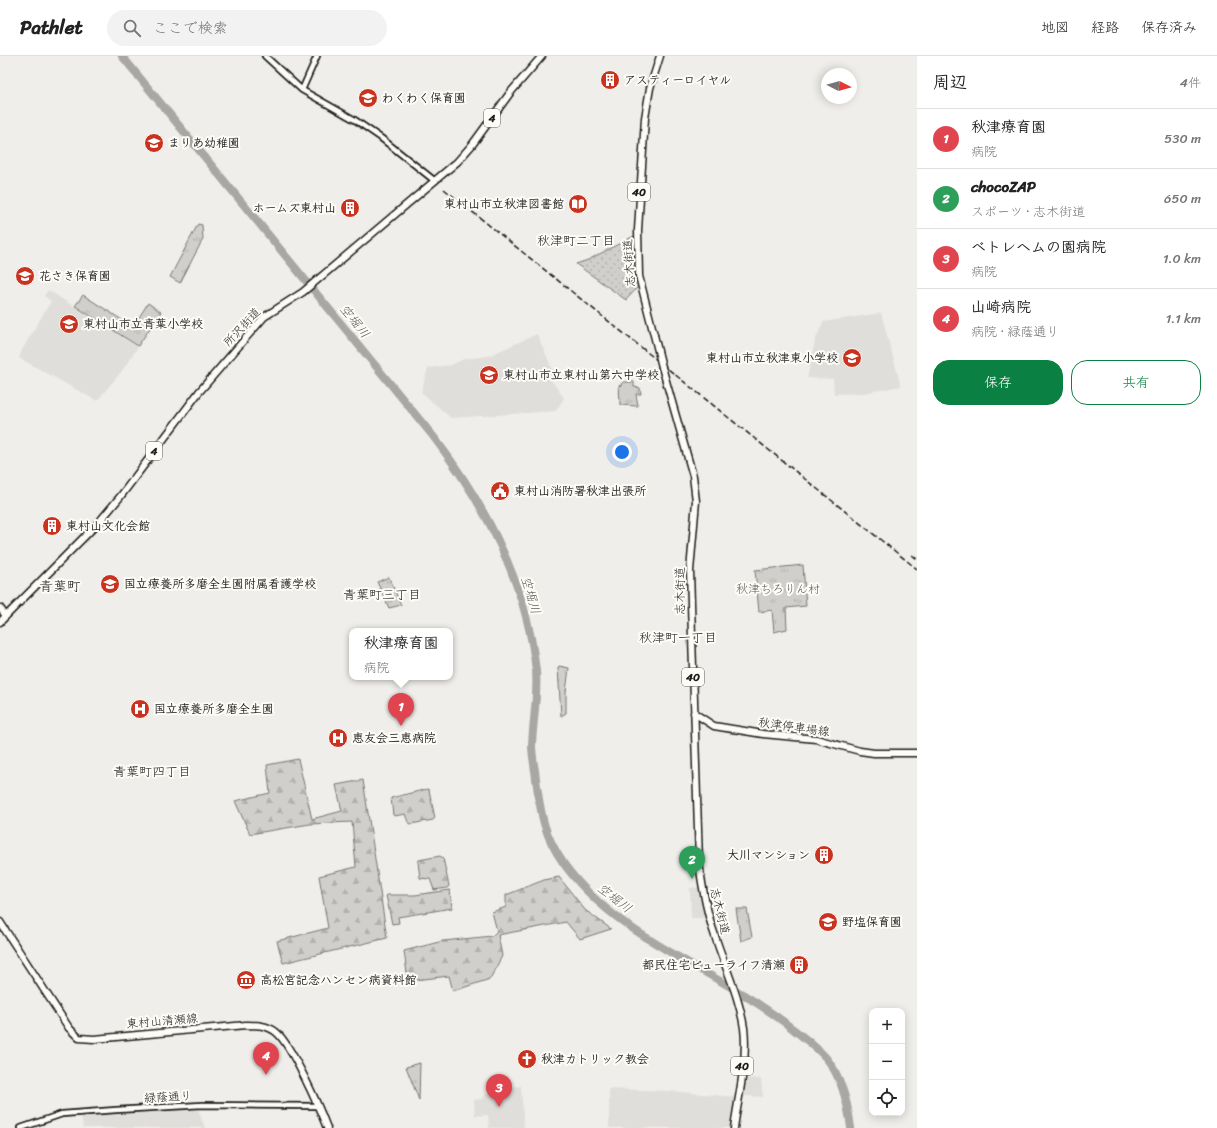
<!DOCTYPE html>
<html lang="ja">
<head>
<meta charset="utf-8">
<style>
	body { margin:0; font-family:Sriracha,"Klee One",sans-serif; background:#f2f2f2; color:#222 }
	.controls { position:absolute; right:12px; bottom:12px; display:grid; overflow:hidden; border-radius:8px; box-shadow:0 2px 10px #0003 }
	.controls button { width:36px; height:36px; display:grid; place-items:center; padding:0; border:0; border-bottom:1px solid #e0e0e0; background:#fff; color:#222; font:20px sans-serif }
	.compass { position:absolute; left:821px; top:12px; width:36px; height:36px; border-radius:50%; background:#fff; box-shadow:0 2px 10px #0003; rotate:96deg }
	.you { position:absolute; left:622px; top:396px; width:14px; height:14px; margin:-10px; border:3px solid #fff; border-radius:50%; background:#1a73e8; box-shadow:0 0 0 6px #1a73e833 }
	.badge { display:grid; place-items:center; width:26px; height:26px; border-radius:50%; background:#0b8043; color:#fff; font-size:13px; font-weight:700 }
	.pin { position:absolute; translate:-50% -33px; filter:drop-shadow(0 1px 2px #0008) }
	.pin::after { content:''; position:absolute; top:21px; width:14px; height:12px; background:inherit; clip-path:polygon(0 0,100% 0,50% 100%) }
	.popup { position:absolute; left:349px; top:572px; width:104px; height:52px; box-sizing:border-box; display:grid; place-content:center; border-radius:8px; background:#fff; filter:drop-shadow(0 1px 3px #0005); font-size:13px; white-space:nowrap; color:#767676 }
	.popup b { font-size:15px; color:#222 }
	.popup::after { content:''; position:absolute; left:50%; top:100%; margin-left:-8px; border:8px solid transparent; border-top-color:#fff }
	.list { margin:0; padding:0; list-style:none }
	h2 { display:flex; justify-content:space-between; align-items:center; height:52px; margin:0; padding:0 16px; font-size:17px }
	h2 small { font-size:13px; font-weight:400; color:#767676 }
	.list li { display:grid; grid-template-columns:26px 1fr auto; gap:12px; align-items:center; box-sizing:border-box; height:60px; padding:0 16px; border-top:1px solid #e0e0e0 }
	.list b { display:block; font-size:15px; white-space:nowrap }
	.list p { margin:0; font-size:13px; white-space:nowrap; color:#767676 }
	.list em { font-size:13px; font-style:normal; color:#767676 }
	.actions { display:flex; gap:8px; padding:12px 16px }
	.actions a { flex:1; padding:9px 0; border:1px solid #0b8043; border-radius:16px; text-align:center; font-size:14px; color:#0b8043 }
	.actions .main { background:#0b8043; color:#fff }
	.icon { flex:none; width:22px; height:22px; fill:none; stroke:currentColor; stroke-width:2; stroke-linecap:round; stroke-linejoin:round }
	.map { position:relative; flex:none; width:917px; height:1072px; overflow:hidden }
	header { display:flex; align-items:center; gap:24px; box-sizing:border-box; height:56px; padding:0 20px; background:#fff; border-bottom:1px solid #e0e0e0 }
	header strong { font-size:19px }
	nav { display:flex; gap:22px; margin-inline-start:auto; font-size:14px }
	.search { width:280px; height:36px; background:#f2f2f2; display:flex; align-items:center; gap:10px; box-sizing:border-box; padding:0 14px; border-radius:22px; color:#767676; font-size:15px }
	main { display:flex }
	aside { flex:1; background:#fff }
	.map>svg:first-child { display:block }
	.built { fill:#e0deda }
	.grass { fill:url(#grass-dots); stroke:#767674 }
	.forest { fill:url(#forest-firs); stroke:#767674 }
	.park { fill:url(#park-tufts); stroke:#767674 }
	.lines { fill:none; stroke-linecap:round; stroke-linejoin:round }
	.river { stroke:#a8a7a3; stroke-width:8 }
	.minor-casing { stroke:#1c1c1c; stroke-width:8 }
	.major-casing { stroke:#1c1c1c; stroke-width:9 }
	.minor { stroke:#fdfcf7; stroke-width:4.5 }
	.major { stroke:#fdfcf7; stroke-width:6 }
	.rail { stroke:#1c1c1c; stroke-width:1.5; stroke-dasharray:6 3; stroke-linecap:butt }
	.major-bridge-casing { stroke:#1c1c1c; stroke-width:9; stroke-linecap:butt }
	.major-bridge { stroke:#fdfcf7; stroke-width:6 }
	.labels { text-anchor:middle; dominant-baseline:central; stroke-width:4; stroke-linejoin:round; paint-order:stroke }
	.shield { fill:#fdfcf7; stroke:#605f5e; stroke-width:1 }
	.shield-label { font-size:11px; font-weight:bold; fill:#1c1c1c }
	.poi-label { font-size:12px; font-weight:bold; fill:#1c1c1c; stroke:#fdfcf7; text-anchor:start }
	.street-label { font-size:12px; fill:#1c1c1c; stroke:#fdfcf7 }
	.park-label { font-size:12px; fill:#5b5b5a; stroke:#fdfcf7 }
	.neighbourhood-label { font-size:13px; fill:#1c1c1c; stroke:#fdfcf7 }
	.water-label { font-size:13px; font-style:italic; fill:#5b5b59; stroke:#fdfcf7 }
	.quarter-label { font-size:14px; fill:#1c1c1c; stroke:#fdfcf7 }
</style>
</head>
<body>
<header>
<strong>Pathlet</strong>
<div class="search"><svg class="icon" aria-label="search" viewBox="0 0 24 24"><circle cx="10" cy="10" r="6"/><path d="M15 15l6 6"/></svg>ここで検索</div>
<nav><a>地図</a><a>経路</a><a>保存済み</a></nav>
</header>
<main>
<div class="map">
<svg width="917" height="1072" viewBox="0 0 917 1072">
	<defs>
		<pattern id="grass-dots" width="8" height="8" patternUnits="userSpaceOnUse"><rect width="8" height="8" fill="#d0cfcc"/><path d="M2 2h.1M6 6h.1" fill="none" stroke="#b2b1af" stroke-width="1.8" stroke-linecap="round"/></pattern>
		<pattern id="forest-firs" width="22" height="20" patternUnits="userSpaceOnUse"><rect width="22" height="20" fill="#d0cfcc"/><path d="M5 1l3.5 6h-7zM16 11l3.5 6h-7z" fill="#b2b1af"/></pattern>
		<pattern id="park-tufts" width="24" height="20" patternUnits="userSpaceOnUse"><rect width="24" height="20" fill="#d0cfcc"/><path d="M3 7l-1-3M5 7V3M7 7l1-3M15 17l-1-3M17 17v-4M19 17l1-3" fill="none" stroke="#b2b1af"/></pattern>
	</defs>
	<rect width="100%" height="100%" fill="#f0eeea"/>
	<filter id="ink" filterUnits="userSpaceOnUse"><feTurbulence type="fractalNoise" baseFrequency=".025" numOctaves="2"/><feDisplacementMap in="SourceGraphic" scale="8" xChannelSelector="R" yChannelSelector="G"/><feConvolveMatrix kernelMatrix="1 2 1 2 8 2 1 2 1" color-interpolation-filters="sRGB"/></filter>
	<g filter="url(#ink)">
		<!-- built -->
		<path class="built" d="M 48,234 L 138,291 L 121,316 L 97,345 L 19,302 L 22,294 L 51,245 L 44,240 Z
			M 881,257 L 901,330 L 864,337 L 834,338 L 833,323 L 807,322 L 815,285 L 823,266 Z
			M 537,278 L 554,317 L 549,321 L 564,342 L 556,355 L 451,362 L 421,336 L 428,312 L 451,309 L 464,303 L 488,300 Z
			M 699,831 L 705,862 L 691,862 L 690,832 Z
			M 745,1022 L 761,1023 L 763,1041 L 743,1040 Z
			M 521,1030 L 524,1072 L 489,1072 L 488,1059 L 475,1060 L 474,1044 L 482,1043 L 486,1038 L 507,1036 L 509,1031 Z
			M 609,1033 L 671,1035 L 735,1041 L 731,1072 L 609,1072 Z
			M 198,1053 L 205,1072 L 83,1072 L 81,1059 Z"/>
		<!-- grass -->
		<path class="grass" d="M 634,180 L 634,196 L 638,231 L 626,244 L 576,208 L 588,204 Z"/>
		<!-- forest -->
		<path class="forest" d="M 298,703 L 312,763 L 342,755 L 336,729 L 363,724 L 387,882 L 283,907 L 277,885 L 328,872 L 319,820 L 356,811 L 352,766 L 310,768 L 250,778 L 235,745 L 270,737 L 267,709 Z
			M 427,733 L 429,734 L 435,762 L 433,764 L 411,768 L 408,766 L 405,758 L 395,760 L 393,759 L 391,742 Z
			M 440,800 L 443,802 L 449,830 L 447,832 L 434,834 L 430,823 L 420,822 L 418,806 L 419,804 Z
			M 559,821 L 585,854 L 611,873 L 580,883 L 566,866 L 498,879 L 502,900 L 490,923 L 453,935 L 449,920 L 408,925 L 404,895 L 443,885 L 492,880 L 497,875 L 492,856 L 506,851 L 506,839 L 544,824 Z
			M 450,834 L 452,852 L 398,861 L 399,867 L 392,868 L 386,839 L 415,839 Z"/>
		<!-- park -->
		<path class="park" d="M 198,168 L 202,169 L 203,183 L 180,227 L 170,221 Z
			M 83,239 L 133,271 L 148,247 L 161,256 L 138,290 L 75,250 Z
			M 623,326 L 634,326 L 634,331 L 640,332 L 641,338 L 636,338 L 638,350 L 620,349 L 619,329 L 622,330 Z
			M 803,509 L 806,550 L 786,552 L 787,573 L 774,576 L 772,554 L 759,556 L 755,514 Z
			M 389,521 L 401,549 L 389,552 L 377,526 Z
			M 559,610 L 569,612 L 566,636 L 566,657 L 561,660 L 558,612 Z
			M 736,853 L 747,853 L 752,881 L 741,885 Z
			M 420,1007 L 419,1044 L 406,1011 Z"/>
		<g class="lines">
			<!-- river -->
			<path class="river" d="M 122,0 L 433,380 C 485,448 527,528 536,615 C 538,640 533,664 532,689 C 532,700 535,712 536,723 C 541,758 543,778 564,808 C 618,883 713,912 784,966 C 799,978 815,989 827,1003 C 842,1022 848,1048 851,1072"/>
			<defs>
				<path id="minor" d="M 265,0 L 302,34 L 355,64 L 381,82 L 435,125
					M 302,34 L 317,0
					M 21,1072 L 62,1058 L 116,1054 L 202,1049 L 318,1050"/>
				<path id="major" d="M 654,279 L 639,220 L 638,174 L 645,62 L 650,32 L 660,0
					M 662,311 L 693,420 L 696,445 L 690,515 L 699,806 C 702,830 706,854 714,877 C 724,909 739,939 744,972 C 748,1003 738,1042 734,1072
					M 0,552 L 6,560
					M 0,566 L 100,465 L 120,441 L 199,336 L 264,261 L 303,236 L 457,106 L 472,89 L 510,37 L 542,0
					M 694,657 L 714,670 L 763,678 L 816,683 L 860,695 L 874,697 L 917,697
					M 0,866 L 69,972 L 79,982 L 94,983 L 246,969 C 257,969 267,969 276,976 C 291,988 319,1051 327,1072"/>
			</defs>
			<!-- minor casing -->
			<use href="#minor" class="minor-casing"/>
			<!-- major casing -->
			<use href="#major" class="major-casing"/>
			<!-- minor -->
			<use href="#minor" class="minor"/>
			<!-- major -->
			<use href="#major" class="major"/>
			<!-- rail -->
			<path class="rail" d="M 444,133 L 917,513
				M 912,499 L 917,503"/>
			<defs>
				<path id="major-bridge" d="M 654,279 L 662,311"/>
			</defs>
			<!-- major-bridge casing -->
			<use href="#major-bridge" class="major-bridge-casing"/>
			<!-- major-bridge -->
			<use href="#major-bridge" class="major-bridge"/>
		</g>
	</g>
	<!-- icons -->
	<defs>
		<symbol id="building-disc" viewBox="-11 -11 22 22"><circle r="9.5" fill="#c8321e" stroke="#fdfcf7"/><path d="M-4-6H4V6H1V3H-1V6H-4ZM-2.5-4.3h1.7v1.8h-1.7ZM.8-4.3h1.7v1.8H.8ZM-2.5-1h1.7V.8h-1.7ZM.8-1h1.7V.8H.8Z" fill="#fff"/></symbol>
		<symbol id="school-disc" viewBox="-11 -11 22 22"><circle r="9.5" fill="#c8321e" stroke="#fdfcf7"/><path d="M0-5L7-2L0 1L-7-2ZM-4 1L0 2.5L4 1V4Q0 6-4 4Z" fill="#fff"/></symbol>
		<symbol id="library-disc" viewBox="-11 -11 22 22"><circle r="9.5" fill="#c8321e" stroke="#fdfcf7"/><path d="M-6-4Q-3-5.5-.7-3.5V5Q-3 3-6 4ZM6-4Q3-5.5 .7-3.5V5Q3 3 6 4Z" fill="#fff"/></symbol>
		<symbol id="civic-disc" viewBox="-11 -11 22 22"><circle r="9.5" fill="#c8321e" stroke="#fdfcf7"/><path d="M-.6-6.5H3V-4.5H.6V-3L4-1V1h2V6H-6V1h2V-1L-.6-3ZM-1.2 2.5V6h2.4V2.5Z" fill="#fff"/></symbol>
		<symbol id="university-disc" viewBox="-11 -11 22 22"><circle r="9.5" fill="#c8321e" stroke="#fdfcf7"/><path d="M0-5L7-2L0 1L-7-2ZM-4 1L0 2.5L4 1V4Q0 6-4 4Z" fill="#fff"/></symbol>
		<symbol id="hospital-disc" viewBox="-11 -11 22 22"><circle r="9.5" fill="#c8321e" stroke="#fdfcf7"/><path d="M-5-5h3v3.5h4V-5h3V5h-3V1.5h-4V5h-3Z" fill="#fff"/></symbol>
		<symbol id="museum-disc" viewBox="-11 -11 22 22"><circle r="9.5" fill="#c8321e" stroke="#fdfcf7"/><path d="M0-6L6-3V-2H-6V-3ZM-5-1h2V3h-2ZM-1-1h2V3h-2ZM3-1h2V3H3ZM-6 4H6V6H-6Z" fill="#fff"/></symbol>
		<symbol id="church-disc" viewBox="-11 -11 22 22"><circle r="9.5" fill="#c8321e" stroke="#fdfcf7"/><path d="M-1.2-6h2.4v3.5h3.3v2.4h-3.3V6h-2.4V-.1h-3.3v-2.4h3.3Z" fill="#fff"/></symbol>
	</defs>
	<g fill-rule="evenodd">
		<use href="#building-disc" x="599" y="13" width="22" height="22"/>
		<use href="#school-disc" x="357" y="31" width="22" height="22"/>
		<use href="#school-disc" x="143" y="76" width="22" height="22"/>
		<use href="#library-disc" x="567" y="137" width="22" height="22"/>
		<use href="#building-disc" x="339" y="141" width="22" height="22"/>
		<use href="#school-disc" x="14" y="209" width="22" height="22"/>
		<use href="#school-disc" x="58" y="257" width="22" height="22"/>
		<use href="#school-disc" x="841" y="291" width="22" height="22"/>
		<use href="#school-disc" x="478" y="308" width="22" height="22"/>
		<use href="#civic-disc" x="489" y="424" width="22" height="22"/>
		<use href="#building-disc" x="41" y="459" width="22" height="22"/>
		<use href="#university-disc" x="99" y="517" width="22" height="22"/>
		<use href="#hospital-disc" x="129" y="642" width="22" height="22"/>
		<use href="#hospital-disc" x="327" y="671" width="22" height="22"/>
		<use href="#building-disc" x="813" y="788" width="22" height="22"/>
		<use href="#school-disc" x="817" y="855" width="22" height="22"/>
		<use href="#building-disc" x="788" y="898" width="22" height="22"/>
		<use href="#museum-disc" x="235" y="913" width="22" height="22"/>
		<use href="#church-disc" x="516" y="992" width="22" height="22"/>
	</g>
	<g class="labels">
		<!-- shield labels -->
		<g class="shield">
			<rect x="484" y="53" width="16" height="18" rx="3"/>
			<rect x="628" y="127" width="22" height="18" rx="3"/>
			<rect x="146" y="386" width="16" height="18" rx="3"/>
			<rect x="682" y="612" width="22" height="18" rx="3"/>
			<rect x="731" y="1001" width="22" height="18" rx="3"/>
		</g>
		<g class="shield-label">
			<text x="492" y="62">4</text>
			<text x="639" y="136">40</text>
			<text x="154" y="395">4</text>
			<text x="693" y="621">40</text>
			<text x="742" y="1010">40</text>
		</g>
		<!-- poi labels -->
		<g class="poi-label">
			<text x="624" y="24">アスティーロイヤル</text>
			<text x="382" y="42">わくわく保育園</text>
			<text x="168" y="87">まりあ幼稚園</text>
			<text x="564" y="148" text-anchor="end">東村山市立秋津図書館</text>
			<text x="336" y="152" text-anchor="end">ホームズ東村山</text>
			<text x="39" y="220">花さき保育園</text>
			<text x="83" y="268">東村山市立青葉小学校</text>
			<text x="838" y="302" text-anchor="end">東村山市立秋津東小学校</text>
			<text x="503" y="319">東村山市立東村山第六中学校</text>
			<text x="514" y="435">東村山消防署秋津出張所</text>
			<text x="66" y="470">東村山文化会館</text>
			<text x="124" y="528">国立療養所多磨全生園附属看護学校</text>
			<text x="154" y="653">国立療養所多磨全生園</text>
			<text x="352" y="682">恵友会三恵病院</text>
			<text x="810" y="799" text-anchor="end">大川マンション</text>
			<text x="842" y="866">野塩保育園</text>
			<text x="785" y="909" text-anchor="end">都民住宅ビューライフ清瀬</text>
			<text x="260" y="924">高松宮記念ハンセン病資料館</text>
			<text x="541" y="1003">秋津カトリック教会</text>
		</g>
		<!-- street labels -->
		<g class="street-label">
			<text transform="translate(629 207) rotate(-94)">志木街道</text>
			<text transform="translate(242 271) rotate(-47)">所沢街道</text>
			<text transform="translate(680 535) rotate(-90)">志木街道</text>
			<text transform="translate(794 671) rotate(8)">秋津停車場線</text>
			<text transform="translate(720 855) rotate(76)">志木街道</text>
			<text transform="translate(162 965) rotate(-5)">東村山清瀬線</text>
			<text transform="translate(168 1041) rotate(-3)">緑蔭通り</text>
		</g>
		<!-- park labels -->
		<g class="park-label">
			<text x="778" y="533">秋津ちろりん村</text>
		</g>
		<!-- neighbourhood labels -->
		<g class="neighbourhood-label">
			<text x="576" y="184">秋津町二丁目</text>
			<text x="382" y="538">青葉町三丁目</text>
			<text x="678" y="581">秋津町一丁目</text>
			<text x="152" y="715">青葉町四丁目</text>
		</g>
		<!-- water labels -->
		<g class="water-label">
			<text transform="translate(355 265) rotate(51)">空堀川</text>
			<text transform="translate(531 539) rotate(74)">空堀川</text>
			<text transform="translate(615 842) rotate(38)">空堀川</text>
		</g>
		<!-- quarter labels -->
		<g class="quarter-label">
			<text x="60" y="530">青葉町</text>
		</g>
	</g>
</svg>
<div class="controls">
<button>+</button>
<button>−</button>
<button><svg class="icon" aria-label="locate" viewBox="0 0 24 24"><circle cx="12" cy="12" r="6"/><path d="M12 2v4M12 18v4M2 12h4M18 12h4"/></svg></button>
</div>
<svg class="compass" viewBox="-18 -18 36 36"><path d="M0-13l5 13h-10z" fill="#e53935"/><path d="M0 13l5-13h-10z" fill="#767676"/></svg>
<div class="you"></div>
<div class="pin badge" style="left:401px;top:670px;background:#e0444e">1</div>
<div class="popup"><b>秋津療育園</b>病院</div>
<div class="pin badge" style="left:692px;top:823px;background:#2e9e5b">2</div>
<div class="pin badge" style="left:499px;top:1051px;background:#e0444e">3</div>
<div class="pin badge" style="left:266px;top:1019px;background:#e0444e">4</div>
</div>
<aside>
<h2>周辺<small>4件</small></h2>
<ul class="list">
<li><span class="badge" style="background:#e0444e">1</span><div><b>秋津療育園</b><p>病院</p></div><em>530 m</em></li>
<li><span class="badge" style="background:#2e9e5b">2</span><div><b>chocoZAP</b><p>スポーツ · 志木街道</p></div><em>650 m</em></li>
<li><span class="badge" style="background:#e0444e">3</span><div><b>ベトレヘムの園病院</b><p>病院</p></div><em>1.0 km</em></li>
<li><span class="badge" style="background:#e0444e">4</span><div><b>山崎病院</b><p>病院 · 緑蔭通り</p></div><em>1.1 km</em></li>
</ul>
<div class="actions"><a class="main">保存</a><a>共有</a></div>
</aside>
</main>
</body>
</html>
